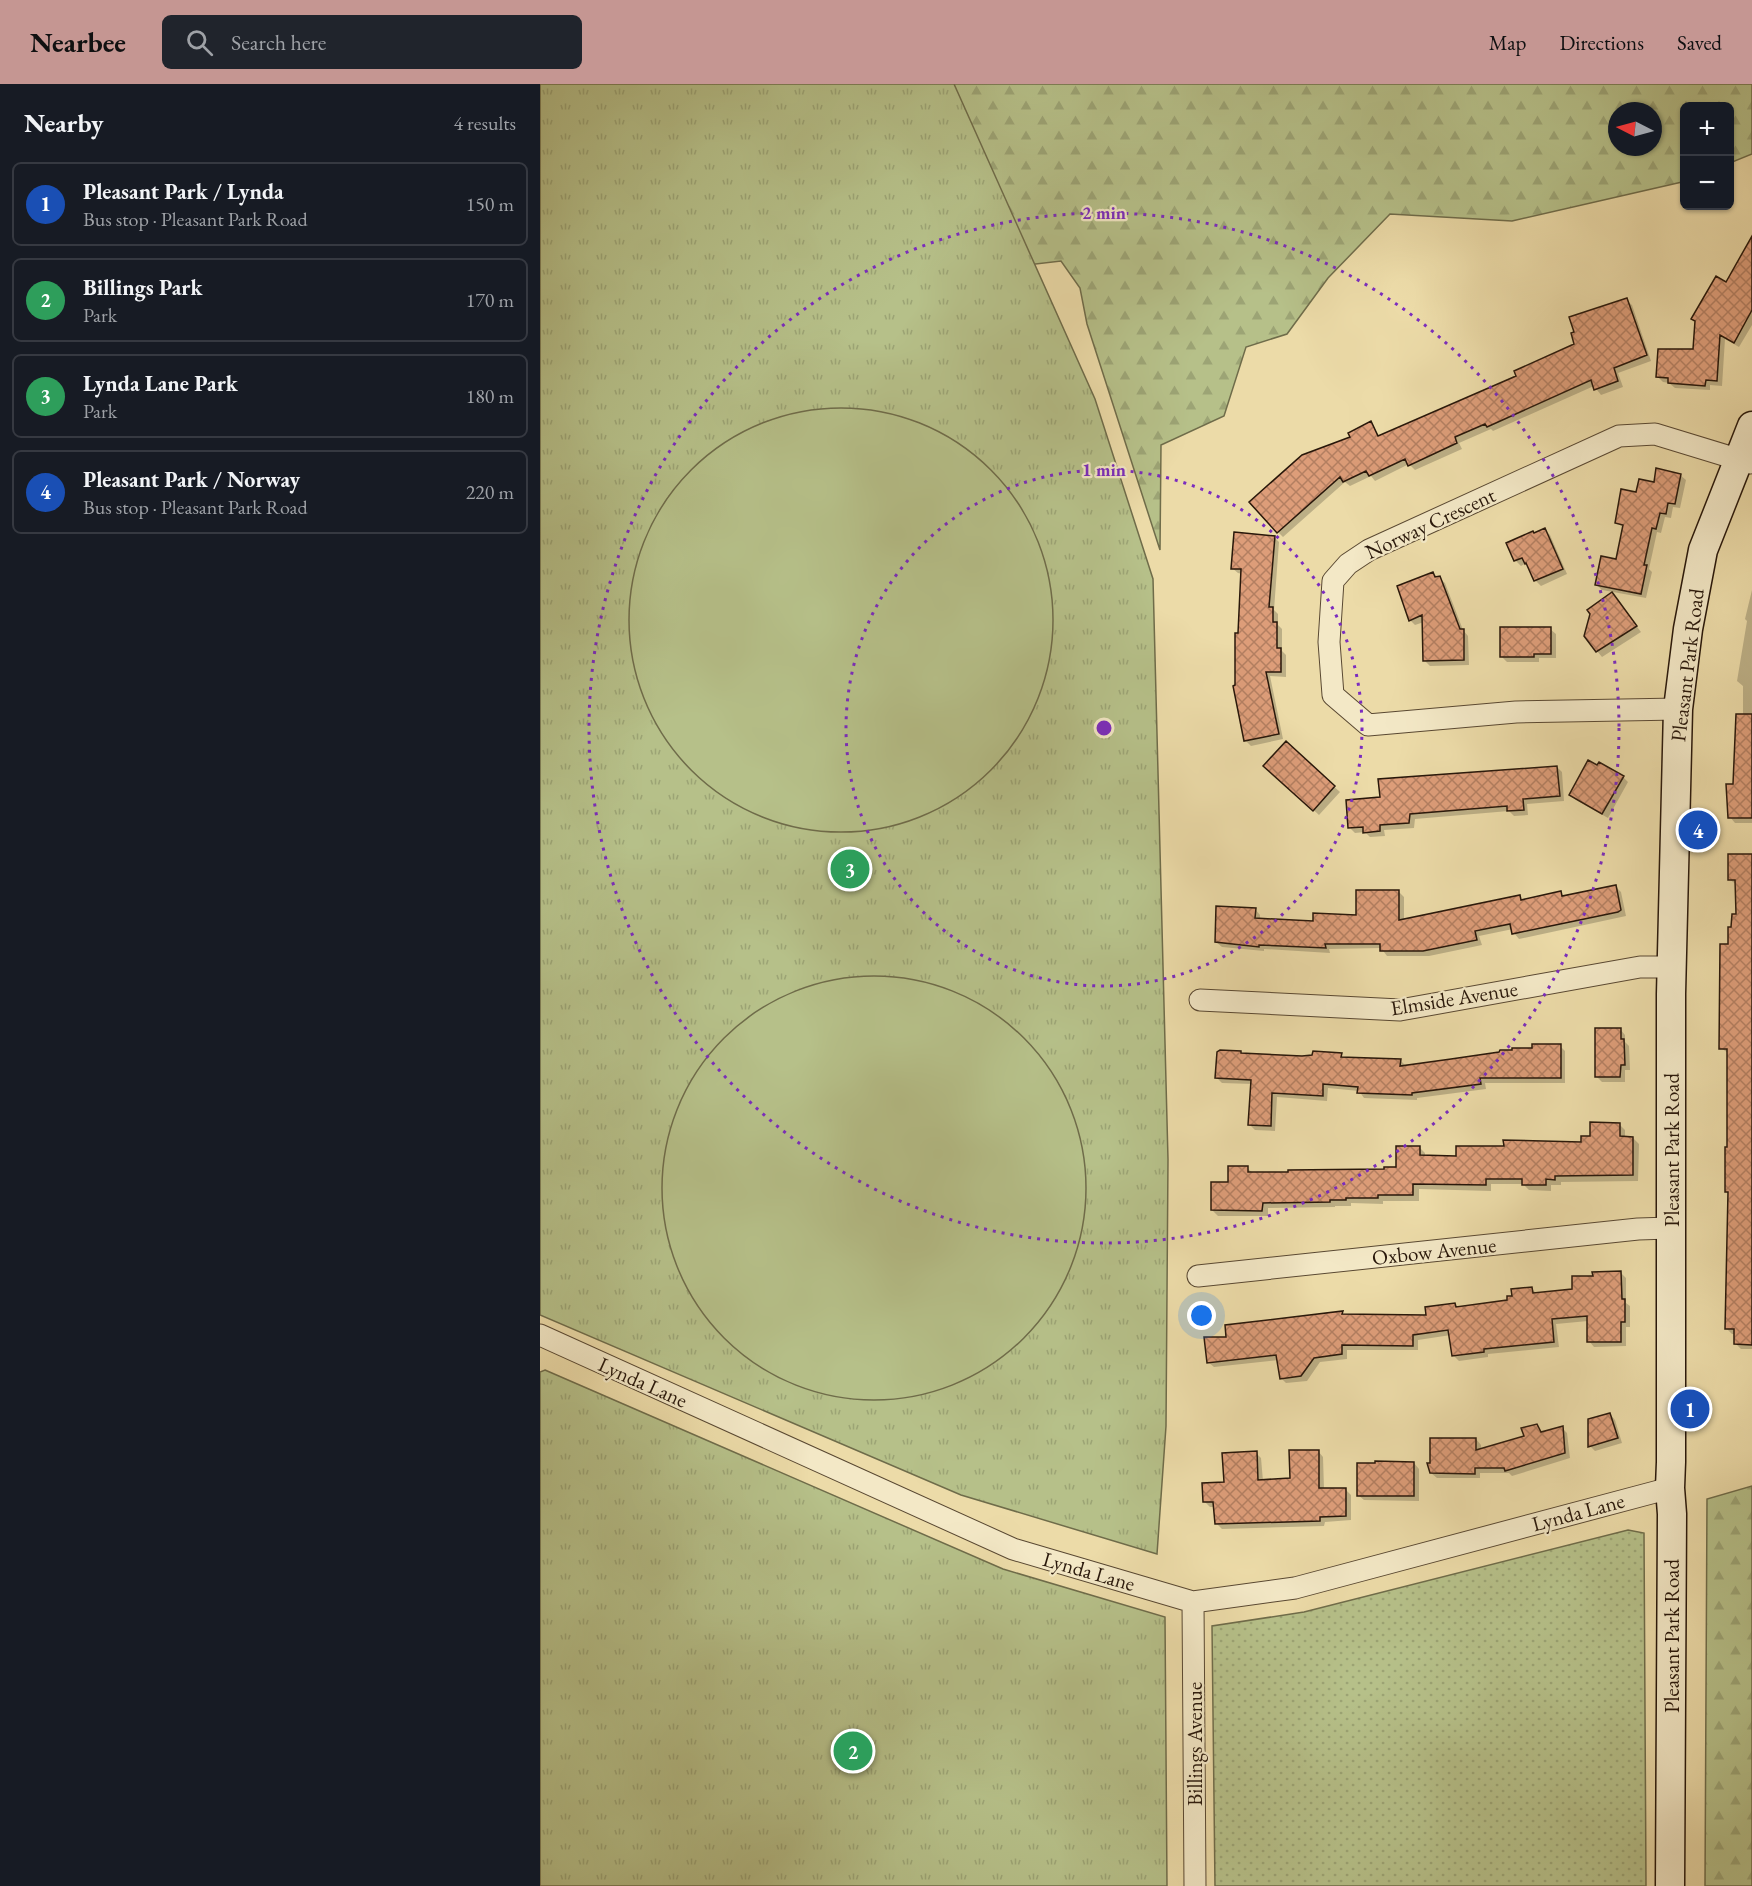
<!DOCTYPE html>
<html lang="en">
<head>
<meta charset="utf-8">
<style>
	body { margin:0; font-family:"EB Garamond",serif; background:#20242c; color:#f1f3f6 }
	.controls { position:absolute; right:18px; top:18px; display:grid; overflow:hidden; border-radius:9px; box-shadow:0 2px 4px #0004 }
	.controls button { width:54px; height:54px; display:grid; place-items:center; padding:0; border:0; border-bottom:2px solid #363941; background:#171b24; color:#f1f3f6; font:30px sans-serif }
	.compass { position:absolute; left:1068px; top:18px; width:54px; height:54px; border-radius:50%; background:#171b24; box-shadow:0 2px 4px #0004; rotate:276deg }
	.you { position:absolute; left:662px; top:1232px; width:21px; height:21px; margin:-15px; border:4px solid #fff; border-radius:50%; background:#1a73e8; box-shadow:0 0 0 9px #1a73e833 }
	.badge { display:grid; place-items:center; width:39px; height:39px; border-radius:50%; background:#c59692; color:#fff; font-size:20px; font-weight:700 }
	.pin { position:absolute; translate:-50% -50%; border:3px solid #fff; box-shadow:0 2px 6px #0006 }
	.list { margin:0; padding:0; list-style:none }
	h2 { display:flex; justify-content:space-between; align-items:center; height:78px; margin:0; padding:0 24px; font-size:26px }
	h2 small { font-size:20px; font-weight:400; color:#9ea1a6 }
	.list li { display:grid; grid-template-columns:39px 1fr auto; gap:18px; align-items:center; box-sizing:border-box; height:84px; margin:0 12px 12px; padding:0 12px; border:2px solid #363941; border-radius:9px }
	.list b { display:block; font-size:22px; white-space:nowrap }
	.list p { margin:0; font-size:20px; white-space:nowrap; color:#9ea1a6 }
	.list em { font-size:20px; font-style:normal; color:#9ea1a6 }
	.icon { flex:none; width:33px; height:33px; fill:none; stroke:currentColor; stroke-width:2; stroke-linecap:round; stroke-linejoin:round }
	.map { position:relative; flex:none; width:1212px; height:1802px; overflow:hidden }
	header { display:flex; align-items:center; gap:36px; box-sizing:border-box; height:84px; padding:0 30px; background:#c59692; color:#111 }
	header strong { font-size:28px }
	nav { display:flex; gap:33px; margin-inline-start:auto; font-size:21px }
	.search { width:420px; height:54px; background:#20242c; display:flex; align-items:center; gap:15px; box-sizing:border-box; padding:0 21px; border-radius:9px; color:#9ea1a6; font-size:22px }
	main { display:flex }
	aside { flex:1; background:#171b24 }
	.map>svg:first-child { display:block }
	.grass { fill:url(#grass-dots); stroke:#6f6c4a; stroke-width:1.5 }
	.forest { fill:url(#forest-firs); stroke:#6f6c4a; stroke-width:1.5; fill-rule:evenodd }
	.park { fill:url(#park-tufts); stroke:#6f6c4a; stroke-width:1.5 }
	.garden { fill:#b6c089; stroke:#6f6c4a; stroke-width:1.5 }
	.shadow { fill:#0003 }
	.building { fill:url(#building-cross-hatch); stroke:#28170a; stroke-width:1.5 }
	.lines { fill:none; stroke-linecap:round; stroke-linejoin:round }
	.street-casing { stroke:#594832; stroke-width:23 }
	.secondary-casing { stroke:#28170a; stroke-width:31 }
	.street { stroke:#f3e8c6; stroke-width:21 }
	.secondary { stroke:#f3e8c6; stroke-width:28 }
	.ring { fill:none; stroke:#7b2cbf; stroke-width:3; stroke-dasharray:3 6 }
	.labels { text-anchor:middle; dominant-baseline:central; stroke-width:4.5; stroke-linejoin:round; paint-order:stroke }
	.street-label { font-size:21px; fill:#28170a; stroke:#f3e8c6 }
	.centre { fill:#7b2cbf; stroke:#f3e8c6; stroke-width:3 }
	.ring-label { font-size:18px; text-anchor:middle; font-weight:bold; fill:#7b2cbf; stroke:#f3e8c6; stroke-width:4.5; stroke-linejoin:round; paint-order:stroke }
</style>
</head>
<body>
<header>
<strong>Nearbee</strong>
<div class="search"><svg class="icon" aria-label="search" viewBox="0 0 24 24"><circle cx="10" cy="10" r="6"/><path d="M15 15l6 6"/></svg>Search here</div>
<nav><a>Map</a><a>Directions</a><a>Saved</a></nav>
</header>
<main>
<aside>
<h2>Nearby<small>4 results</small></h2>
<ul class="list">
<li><span class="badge" style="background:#1a4fb4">1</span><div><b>Pleasant Park / Lynda</b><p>Bus stop · Pleasant Park Road</p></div><em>150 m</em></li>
<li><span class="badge" style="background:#2e9e5b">2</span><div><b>Billings Park</b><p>Park</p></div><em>170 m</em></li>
<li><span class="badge" style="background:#2e9e5b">3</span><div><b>Lynda Lane Park</b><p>Park</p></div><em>180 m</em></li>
<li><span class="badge" style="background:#1a4fb4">4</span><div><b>Pleasant Park / Norway</b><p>Bus stop · Pleasant Park Road</p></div><em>220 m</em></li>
</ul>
</aside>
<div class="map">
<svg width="1212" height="1802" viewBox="0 0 1212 1802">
	<defs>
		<pattern id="grass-dots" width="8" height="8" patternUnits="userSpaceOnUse" patternTransform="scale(1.5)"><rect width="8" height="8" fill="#b6c089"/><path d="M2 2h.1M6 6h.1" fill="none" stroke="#9ca475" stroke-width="1.8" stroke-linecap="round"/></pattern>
		<pattern id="forest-firs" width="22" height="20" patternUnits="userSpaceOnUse" patternTransform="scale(1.5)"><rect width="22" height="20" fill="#b6c089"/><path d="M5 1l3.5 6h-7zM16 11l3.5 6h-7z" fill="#9ca475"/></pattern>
		<pattern id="park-tufts" width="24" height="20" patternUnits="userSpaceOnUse" patternTransform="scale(1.5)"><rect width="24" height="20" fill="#b6c089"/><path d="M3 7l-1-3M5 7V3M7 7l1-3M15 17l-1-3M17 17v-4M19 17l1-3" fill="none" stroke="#9ca475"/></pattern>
		<pattern id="building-cross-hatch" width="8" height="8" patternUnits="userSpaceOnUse" patternTransform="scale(1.5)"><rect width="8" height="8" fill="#dd9d79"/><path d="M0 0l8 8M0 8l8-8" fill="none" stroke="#b37f61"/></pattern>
	</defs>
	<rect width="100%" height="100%" fill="#ecdba8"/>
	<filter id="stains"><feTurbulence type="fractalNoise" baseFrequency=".00333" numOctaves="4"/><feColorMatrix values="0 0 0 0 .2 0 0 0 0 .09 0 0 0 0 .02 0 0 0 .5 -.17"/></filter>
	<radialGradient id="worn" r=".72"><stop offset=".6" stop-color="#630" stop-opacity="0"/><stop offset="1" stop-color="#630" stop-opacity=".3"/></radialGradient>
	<!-- grass -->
	<path class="grass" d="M 1088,1446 L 1104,1449 L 1106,1802 L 675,1802 L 672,1542 L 764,1528 Z"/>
	<!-- forest -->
	<path class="forest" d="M 0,0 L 1212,0 L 1212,70 L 1190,79 L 1190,22 L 1144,22 L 1144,97 L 1142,98 L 972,137 L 850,130 L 788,194 L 747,250 L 706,263 L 684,332 L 621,361 L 620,466 L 547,240 L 540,204 L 521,177 L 487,181 ZM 1077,27 L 1113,27 L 1113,63 L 1077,63 Z
		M 1212,1402 L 1212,1802 L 1165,1802 L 1167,1415 Z"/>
	<!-- park -->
	<path class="park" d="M 0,0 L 414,0 L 555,315 L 613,495 L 628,1075 L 626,1342 L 617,1470 L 421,1411 L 0,1231 Z
		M 5,1286 L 463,1485 L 625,1533 L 627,1802 L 0,1802 L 0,1288 Z"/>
	<!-- garden -->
	<path class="garden" d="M89 536a212 212 0 1 1 424 0a212 212 0 1 1-424 0Z
		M122 1104a212 212 0 1 1 424 0a212 212 0 1 1-424 0Z"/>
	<!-- shadow -->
	<path class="shadow" d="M 1212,155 L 1212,241 L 1199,263 L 1185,255 L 1182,302 L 1170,301 L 1170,306 L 1135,304 L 1129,299 L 1123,298 L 1118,293 L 1155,266 L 1186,200 Z
		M 1086,216 L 1092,221 L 1111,277 L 1078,289 L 1083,303 L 1061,311 L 1054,302 L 953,347 L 951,345 L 919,359 L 922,365 L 875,386 L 869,380 L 835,397 L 831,392 L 810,402 L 805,398 L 743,453 L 738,448 L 812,353 L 831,339 L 840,353 L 978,293 L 1036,260 Z
		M 1140,391 L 1146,396 L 1140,424 L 1133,423 L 1131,434 L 1125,433 L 1121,449 L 1117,448 L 1109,485 L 1112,488 L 1106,514 L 1062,506 L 1056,500 L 1077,477 L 1084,444 L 1076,438 L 1097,410 L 1115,400 Z
		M 1005,446 L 1010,451 L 1027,490 L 1001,502 L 995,496 L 986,479 L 981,482 L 975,476 L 995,451 Z
		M 734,453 L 739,458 L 734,526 L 738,530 L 738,541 L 742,545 L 742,567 L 746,571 L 746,593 L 730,592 L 743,655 L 711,662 L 706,657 L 696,602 L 702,490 L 698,489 L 692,484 Z
		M 893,489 L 905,499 L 923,546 L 928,552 L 929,581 L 890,582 L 885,577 L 884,538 L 875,541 L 870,536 Z
		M 1212,506 L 1212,739 L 1195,739 L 1190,733 L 1203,631 L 1203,602 L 1197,597 L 1207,537 L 1205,535 Z
		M 1072,510 L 1101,548 L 1062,573 L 1057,567 Z
		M 1010,545 L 1016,550 L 1016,574 L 999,574 L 999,578 L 967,578 L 962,573 Z
		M 746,660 L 800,708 L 779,731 L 731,687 Z
		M 1017,683 L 1022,688 L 1024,717 L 987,720 L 988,731 L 974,732 L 969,727 L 875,735 L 874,744 L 844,746 L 845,752 L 830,753 L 825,748 L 815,749 L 810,744 L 841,714 Z
		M 1083,693 L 1088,698 L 1068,734 L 1036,716 L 1031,711 Z
		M 1212,771 L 1212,1265 L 1201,1265 L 1196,1260 L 1196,1250 L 1192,1250 L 1186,1244 L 1189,1110 L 1187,1107 L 1188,969 L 1181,964 L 1189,862 L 1197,832 L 1197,801 L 1189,795 Z
		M 1075,802 L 1081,808 L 1086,832 L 979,855 L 974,849 L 973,845 L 939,852 L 942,861 L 889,872 L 847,872 L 841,864 L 789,865 L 790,869 L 724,865 L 724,867 L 682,863 L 676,858 L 715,825 L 720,831 L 720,836 L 774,838 L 818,832 L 858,807 L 864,813 L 864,836 L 979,813 L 983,817 L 1021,809 L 1024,813 Z
		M 1080,945 L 1085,951 L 1085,958 L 1089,962 L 1090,986 L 1085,986 L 1085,998 L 1062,998 L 1056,992 Z
		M 1020,962 L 1025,967 L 1025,999 L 945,999 L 946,1005 L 877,1014 L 877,1016 L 824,1014 L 819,1007 L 788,1004 L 787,1017 L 737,1013 L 735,1047 L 715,1046 L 710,1041 L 712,1000 L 682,999 L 677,994 L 703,971 L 762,974 L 801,971 L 804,974 L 860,976 L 865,981 Z
		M 1079,1040 L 1085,1046 L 1085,1054 L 1093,1054 L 1099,1060 L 1098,1097 L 1021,1098 L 1021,1101 L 1011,1101 L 1011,1107 L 989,1106 L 983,1100 L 951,1100 L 951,1107 L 879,1105 L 879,1117 L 843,1117 L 843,1120 L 811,1119 L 811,1122 L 795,1122 L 795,1123 L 728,1124 L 728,1132 L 678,1132 L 672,1126 L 689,1100 L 707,1084 L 714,1090 L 846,1087 L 858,1084 L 879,1063 L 885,1069 L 885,1073 L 917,1074 L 965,1064 L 1042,1060 Z
		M 1081,1189 L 1086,1194 L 1086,1219 L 1090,1222 L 1090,1243 L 1086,1243 L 1086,1262 L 1054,1263 L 1049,1257 L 1048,1237 L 1016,1240 L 1019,1263 L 948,1270 L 948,1273 L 919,1277 L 914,1272 L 911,1251 L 878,1256 L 878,1266 L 807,1266 L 807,1275 L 780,1278 L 767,1297 L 746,1299 L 741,1294 L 739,1276 L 674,1283 L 668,1278 L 688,1255 L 802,1228 L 805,1232 L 888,1233 L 915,1221 L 918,1224 L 969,1218 L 992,1205 L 997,1210 L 1034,1206 L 1054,1193 Z
		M 1070,1330 L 1075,1336 L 1082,1359 L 1055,1367 L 1050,1362 Z
		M 996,1341 L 1003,1349 L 1022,1344 L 1027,1349 L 1030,1374 L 972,1392 L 969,1389 L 940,1389 L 940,1394 L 897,1394 L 891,1389 L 936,1355 L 941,1361 L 941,1366 L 986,1353 Z
		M 778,1367 L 783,1373 L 784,1405 L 805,1405 L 811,1411 L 811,1436 L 785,1438 L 784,1442 L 682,1445 L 676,1439 L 675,1423 L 670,1423 L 665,1418 L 716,1369 L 721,1374 L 723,1397 L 751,1396 Z
		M 874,1379 L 879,1385 L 879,1417 L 824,1416 L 818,1411 Z"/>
	<!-- building -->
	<path class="building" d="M 1212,152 L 1212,226 L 1194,259 L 1180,251 L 1177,297 L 1166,296 L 1165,302 L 1128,299 L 1128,294 L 1116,293 L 1118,265 L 1153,265 L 1155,237 L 1151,235 L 1176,192 L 1186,198 Z
		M 1087,214 L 1107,271 L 1074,284 L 1078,297 L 1054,306 L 1051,296 L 947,343 L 945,340 L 915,353 L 917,359 L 868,382 L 865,375 L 829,392 L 826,387 L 803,398 L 800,393 L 737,449 L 709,418 L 762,371 L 810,353 L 808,349 L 831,337 L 838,352 L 976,292 L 974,287 L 1034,260 L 1031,249 L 1034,248 L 1029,233 Z
		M 1116,384 L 1141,390 L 1135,420 L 1128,419 L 1126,430 L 1120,429 L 1116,445 L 1112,444 L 1104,481 L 1107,481 L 1101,510 L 1055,501 L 1061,472 L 1076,475 L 1083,441 L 1075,439 L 1081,405 L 1096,408 L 1099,395 L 1114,398 Z
		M 1005,444 L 1023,485 L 994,497 L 986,479 L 985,480 L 982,474 L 974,477 L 966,459 L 993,447 L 994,449 Z
		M 694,448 L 735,452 L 729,523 L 733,523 L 733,538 L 737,538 L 737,564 L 741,564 L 741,588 L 726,588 L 739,650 L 704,657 L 693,602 L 695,601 L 695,549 L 698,549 L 701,485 L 691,485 Z
		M 893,488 L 895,493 L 900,492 L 920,545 L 924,545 L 924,576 L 883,577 L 882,531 L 869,537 L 857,502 Z
		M 1072,508 L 1097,542 L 1056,568 L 1044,552 L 1050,530 L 1047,526 Z
		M 960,543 L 1011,543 L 1011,570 L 994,570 L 994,573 L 960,573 Z
		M 1196,630 L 1212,630 L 1212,734 L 1188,734 L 1186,700 L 1193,700 Z
		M 746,657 L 795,702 L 773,727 L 723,682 Z
		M 1048,676 L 1057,681 L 1059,678 L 1084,692 L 1062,730 L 1029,711 Z
		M 1017,682 L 1020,712 L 983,715 L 984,726 L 967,727 L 967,722 L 870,730 L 869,739 L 840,741 L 840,747 L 823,749 L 823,743 L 808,744 L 806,716 L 840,713 L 838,695 Z
		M 1188,770 L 1212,770 L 1212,1261 L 1194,1260 L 1194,1245 L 1185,1245 L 1188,1108 L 1185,1108 L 1185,1063 L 1187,1063 L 1187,965 L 1179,965 L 1180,860 L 1188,860 L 1188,843 L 1191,843 L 1192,830 L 1196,830 L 1195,796 L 1188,796 Z
		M 1076,801 L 1081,826 L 1078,828 L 972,850 L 970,840 L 935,847 L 937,856 L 883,867 L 840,867 L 840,860 L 785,860 L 786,864 L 719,861 L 719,863 L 675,858 L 676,822 L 716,824 L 715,834 L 773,837 L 773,829 L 816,831 L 816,806 L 859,806 L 859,836 L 980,811 L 981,816 L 1021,807 L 1022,812 Z
		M 1055,944 L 1081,944 L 1081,955 L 1084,955 L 1085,981 L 1081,981 L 1080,993 L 1055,993 Z
		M 992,960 L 1021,960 L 1021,994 L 940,994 L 941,1000 L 872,1009 L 872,1011 L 817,1009 L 818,1003 L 783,1000 L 783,1012 L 732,1009 L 731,1042 L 708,1041 L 711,996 L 675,994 L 677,968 L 680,966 L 701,967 L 701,969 L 762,972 L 772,971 L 773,967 L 802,969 L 801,973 L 861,975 L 860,982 L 911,975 L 959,968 L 960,966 L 972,966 L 972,964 L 992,964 Z
		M 1050,1038 L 1080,1039 L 1080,1052 L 1093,1053 L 1093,1091 L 1015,1092 L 1015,1096 L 1006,1095 L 1006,1101 L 982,1101 L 982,1095 L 946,1095 L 946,1101 L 873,1100 L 873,1111 L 838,1111 L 838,1114 L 806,1114 L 806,1116 L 790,1116 L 790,1118 L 723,1119 L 722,1127 L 671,1126 L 671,1098 L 688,1098 L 688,1082 L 708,1082 L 708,1088 L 748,1088 L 748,1086 L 844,1085 L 844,1083 L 856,1083 L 856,1062 L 880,1062 L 880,1071 L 916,1072 L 916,1062 L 964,1062 L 963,1056 L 1041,1058 L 1041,1052 L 1050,1052 Z
		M 1081,1187 L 1082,1215 L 1085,1215 L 1085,1238 L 1081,1238 L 1081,1258 L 1047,1258 L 1047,1232 L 1012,1235 L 1014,1258 L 944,1265 L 944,1268 L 912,1272 L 908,1246 L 873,1251 L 873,1262 L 802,1261 L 802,1270 L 774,1274 L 761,1292 L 740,1295 L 736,1271 L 667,1279 L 664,1253 L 686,1253 L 685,1241 L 803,1227 L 802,1230 L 886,1231 L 885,1223 L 915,1219 L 916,1223 L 967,1216 L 967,1212 L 972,1212 L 971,1205 L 992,1203 L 993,1209 L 1032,1205 L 1032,1192 L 1053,1192 L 1052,1188 Z
		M 1070,1329 L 1078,1354 L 1048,1363 L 1048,1335 Z
		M 997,1340 L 1001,1348 L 1023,1342 L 1025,1369 L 965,1387 L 964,1384 L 935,1384 L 935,1390 L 890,1389 L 887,1379 L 890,1379 L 890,1354 L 936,1354 L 936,1366 L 984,1352 L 981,1344 Z
		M 749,1366 L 779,1366 L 779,1404 L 806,1404 L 806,1432 L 780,1433 L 780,1437 L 675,1440 L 673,1418 L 663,1418 L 662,1399 L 684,1398 L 682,1369 L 717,1367 L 718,1396 L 750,1394 Z
		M 835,1377 L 874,1378 L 874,1412 L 817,1412 L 817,1379 L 835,1379 Z"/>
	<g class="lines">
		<defs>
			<path id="street" d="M 1138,625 L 976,628 L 828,641 L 793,611 L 789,558 L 793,497 L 808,480 L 829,466 L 1079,352 L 1115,350 L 1210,379
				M 660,916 L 860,926 L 1100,883 L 1131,883
				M 658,1192 L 1098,1145 L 1130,1144
				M 0,1251 L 473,1465 L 653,1518 L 755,1504 L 1130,1404
				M 653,1518 L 655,1802"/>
			<path id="secondary" d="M 1130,1802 L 1132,1430 L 1130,1404 L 1131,1378 L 1131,910 L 1138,625 L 1148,545 L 1163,466 L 1212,342"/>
		</defs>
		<!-- street casing -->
		<use href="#street" class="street-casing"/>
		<!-- secondary casing -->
		<use href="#secondary" class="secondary-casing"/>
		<!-- street -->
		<use href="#street" class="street"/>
		<!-- secondary -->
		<use href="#secondary" class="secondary"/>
	</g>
	<!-- distance rings -->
	<g class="ring">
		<circle cx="564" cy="644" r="258"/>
		<circle cx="564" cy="644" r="515"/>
	</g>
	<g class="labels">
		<!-- street labels -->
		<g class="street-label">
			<text transform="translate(890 439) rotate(-25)">Norway Crescent</text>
			<text transform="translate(1147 581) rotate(-83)">Pleasant Park Road</text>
			<text transform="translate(914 914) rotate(-9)">Elmside Avenue</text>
			<text transform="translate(1131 1066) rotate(-90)">Pleasant Park Road</text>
			<text transform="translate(894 1167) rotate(-6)">Oxbow Avenue</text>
			<text transform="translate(103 1298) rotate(24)">Lynda Lane</text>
			<text transform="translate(1038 1428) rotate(-15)">Lynda Lane</text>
			<text transform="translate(549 1487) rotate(16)">Lynda Lane</text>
			<text transform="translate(1131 1552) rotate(-90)">Pleasant Park Road</text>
			<text transform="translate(654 1660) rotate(-90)">Billings Avenue</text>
		</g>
	</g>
	<circle cx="564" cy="644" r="9" class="centre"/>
	<g class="ring-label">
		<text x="564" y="135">2 min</text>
		<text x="564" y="392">1 min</text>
	</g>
	<rect width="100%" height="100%" filter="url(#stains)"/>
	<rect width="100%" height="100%" fill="url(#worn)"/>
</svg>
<div class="controls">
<button>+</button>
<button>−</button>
</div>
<svg class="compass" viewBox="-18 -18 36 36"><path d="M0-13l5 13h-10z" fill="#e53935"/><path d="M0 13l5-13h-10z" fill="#9ea1a6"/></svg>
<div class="you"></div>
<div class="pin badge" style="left:1150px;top:1325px;background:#1a4fb4">1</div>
<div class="pin badge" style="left:313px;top:1667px;background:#2e9e5b">2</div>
<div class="pin badge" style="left:310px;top:785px;background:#2e9e5b">3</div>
<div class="pin badge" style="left:1158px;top:746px;background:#1a4fb4">4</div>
</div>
</main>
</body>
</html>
